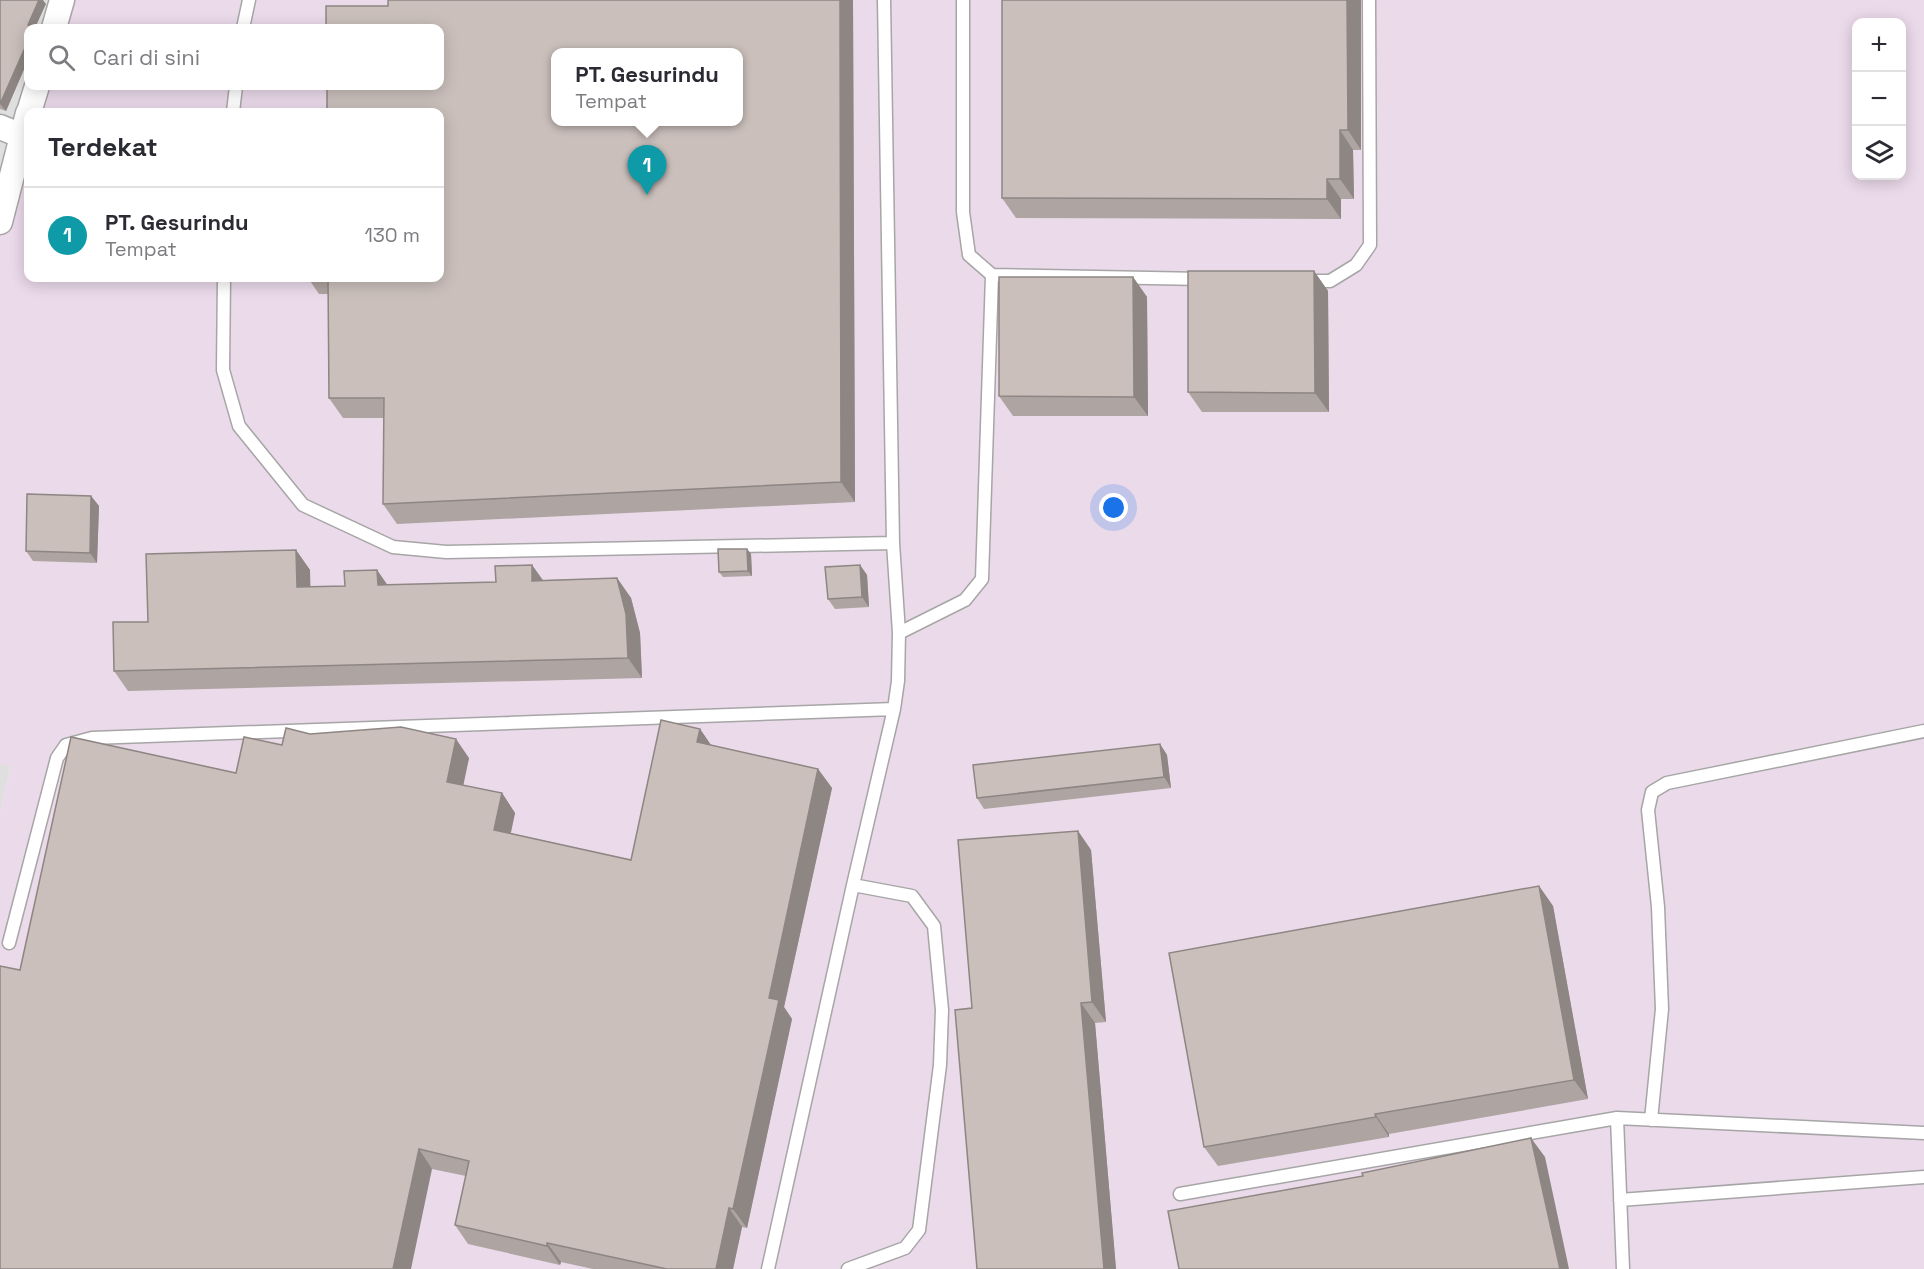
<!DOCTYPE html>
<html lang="id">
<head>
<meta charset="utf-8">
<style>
	body { margin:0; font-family:"Space Grotesk",sans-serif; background:#f7f7f7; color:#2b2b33 }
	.controls { position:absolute; right:18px; top:18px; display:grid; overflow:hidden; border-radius:12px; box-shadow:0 3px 15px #0003 }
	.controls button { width:54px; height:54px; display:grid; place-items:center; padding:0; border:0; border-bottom:2px solid #e1e1e2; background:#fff; color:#2b2b33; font:30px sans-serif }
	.you { position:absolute; left:1114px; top:508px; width:21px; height:21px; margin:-15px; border:4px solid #fff; border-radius:50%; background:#1a73e8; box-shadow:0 0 0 9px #1a73e833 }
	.badge { display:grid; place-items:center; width:39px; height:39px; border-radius:50%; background:#7c3aed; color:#fff; font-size:20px; font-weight:700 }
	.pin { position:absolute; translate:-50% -50px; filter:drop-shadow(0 2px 3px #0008) }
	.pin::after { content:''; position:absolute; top:32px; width:21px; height:18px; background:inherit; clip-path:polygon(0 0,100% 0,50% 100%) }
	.popup { position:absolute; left:551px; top:48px; width:192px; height:78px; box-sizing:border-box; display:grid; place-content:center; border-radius:12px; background:#fff; filter:drop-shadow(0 2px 4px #0005); font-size:20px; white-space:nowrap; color:#7c7c81 }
	.popup b { font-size:22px; color:#2b2b33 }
	.popup::after { content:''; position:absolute; left:50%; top:100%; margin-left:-12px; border:12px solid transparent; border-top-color:#fff }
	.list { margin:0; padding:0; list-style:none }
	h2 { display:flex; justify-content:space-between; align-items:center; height:78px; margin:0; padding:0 24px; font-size:26px }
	h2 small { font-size:20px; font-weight:400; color:#7c7c81 }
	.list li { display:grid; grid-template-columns:39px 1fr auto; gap:18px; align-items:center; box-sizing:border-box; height:96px; padding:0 24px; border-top:2px solid #e1e1e2 }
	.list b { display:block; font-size:22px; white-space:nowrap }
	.list p { margin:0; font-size:20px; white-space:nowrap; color:#7c7c81 }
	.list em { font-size:20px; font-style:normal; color:#7c7c81 }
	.icon { flex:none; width:33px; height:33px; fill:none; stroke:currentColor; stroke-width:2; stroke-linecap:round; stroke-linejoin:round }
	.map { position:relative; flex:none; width:1924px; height:1269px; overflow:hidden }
	.search { position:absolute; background:#fff; box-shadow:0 3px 15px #0003; left:24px; top:24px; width:420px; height:66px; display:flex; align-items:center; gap:15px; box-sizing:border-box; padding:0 21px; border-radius:12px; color:#7c7c81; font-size:22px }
	.panel { position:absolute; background:#fff; box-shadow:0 3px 15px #0003; left:24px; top:108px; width:420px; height:174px; border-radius:12px }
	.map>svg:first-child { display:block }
	.residential { fill:#e0dfdf }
	.industrial { fill:#ebdaea; fill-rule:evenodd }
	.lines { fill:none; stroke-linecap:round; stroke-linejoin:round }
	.service-casing { stroke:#a6a6a6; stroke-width:15 }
	.minor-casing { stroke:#a6a6a6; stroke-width:27 }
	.service { stroke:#fff; stroke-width:12 }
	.minor { stroke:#fff; stroke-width:24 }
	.wall { fill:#aea4a1 }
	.shaded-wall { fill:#8d8683 }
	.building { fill:#cabfbb; stroke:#8d8683; stroke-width:1.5; fill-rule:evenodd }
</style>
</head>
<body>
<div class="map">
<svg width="1924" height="1269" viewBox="0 0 1924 1269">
	<rect width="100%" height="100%" fill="#f2ede8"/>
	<!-- residential -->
	<path class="residential" d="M 0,0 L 54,0 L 45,28 L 28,28 L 28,79 L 0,172 Z
		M 0,764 L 11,765 L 0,813 Z"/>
	<!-- industrial -->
	<path class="industrial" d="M 54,0 L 1924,0 L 1924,1269 L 0,1269 L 0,813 L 11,766 L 0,764 L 0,172 L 28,79 L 28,86 L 440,86 L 440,28 L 45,28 ZM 1856,22 L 1902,22 L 1902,176 L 1856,176 ZM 556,52 L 738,52 L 738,122 L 556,122 ZM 28,112 L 440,112 L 440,278 L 28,278 Z"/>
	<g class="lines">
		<defs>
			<path id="service" d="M 963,0 L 963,212 L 969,255 L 992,275 L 1203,279
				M 243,28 L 249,0
				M 233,112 L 236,86
				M 224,278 L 223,370 L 239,426 L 303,505 L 393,547 L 446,552 L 893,543
				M 1304,281 L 1330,281 L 1356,265 L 1370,245 L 1369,0
				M 899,633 L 965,600 L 982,579 L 992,275
				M 9,943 L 57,758 L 66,745 L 92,738 L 894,709
				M 1617,1118 L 1623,1269
				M 1651,1120 L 1662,1009 L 1658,907 L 1648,810 L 1652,792 L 1667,783 L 1924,731
				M 1180,1194 L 1617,1118 L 1924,1133
				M 1620,1200 L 1924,1177
				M 768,1269 L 853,885 L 894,709 L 898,681 L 899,633 L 893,543 L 884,0
				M 848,1269 L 905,1248 L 919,1230 L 940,1065 L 942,1010 L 934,926 L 912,896 L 853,885"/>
			<path id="minor" d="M 54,28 L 62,0
				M 29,112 L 37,86
				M 0,127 L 22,136
				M 0,222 L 28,113"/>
		</defs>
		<!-- service casing -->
		<use href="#service" class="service-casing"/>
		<!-- minor casing -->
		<use href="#minor" class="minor-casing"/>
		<!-- service -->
		<use href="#service" class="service"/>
		<!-- minor -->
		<use href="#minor" class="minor"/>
	</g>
	<!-- wall -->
	<path class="wall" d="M 0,0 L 46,4 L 28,28 L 28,60 L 6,111 L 0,109 Z
		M 388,0 L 853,0 L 855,502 L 397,524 L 383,504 L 384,418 L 343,418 L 329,398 L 328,294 L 319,294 L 308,278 L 440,278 L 388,6 Z
		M 1361,0 L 1361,150 L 1353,150 L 1354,199 L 1341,199 L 1341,219 L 1016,218 L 1002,198 Z
		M 1314,271 L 1328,291 L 1329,412 L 1202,412 L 1188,392 Z
		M 1133,277 L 1147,297 L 1148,416 L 1013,416 L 999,396 Z
		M 91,496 L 99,506 L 97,563 L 33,561 L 26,551 Z
		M 747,549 L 751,554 L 752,576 L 723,577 L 719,572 Z
		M 296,550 L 310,570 L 310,587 L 345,586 L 377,570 L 387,585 L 496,582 L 532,565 L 543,580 L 617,578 L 631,598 L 640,633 L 642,678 L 128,691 L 114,671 L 148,622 Z
		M 860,565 L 867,575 L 869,607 L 835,609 L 828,599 Z
		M 700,729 L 711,745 L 818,769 L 832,788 L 784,1007 L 792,1019 L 747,1228 L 742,1227 L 733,1269 L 593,1269 L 561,1262 L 560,1265 L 468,1244 L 455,1225 L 466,1176 L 432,1169 L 20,970 L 236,773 L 282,745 L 310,734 L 469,758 L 463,785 L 502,793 L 515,813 L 511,833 L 631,860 Z
		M 1160,744 L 1167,755 L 1171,788 L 984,809 L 977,798 Z
		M 1078,831 L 1091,850 L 1106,1022 L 1095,1023 L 1116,1269 L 977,1269 L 972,1008 Z
		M 1539,886 L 1553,906 L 1588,1099 L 1389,1134 L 1389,1137 L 1218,1166 L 1204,1147 Z"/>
	<!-- shaded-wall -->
	<path class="shaded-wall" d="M 39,0 L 43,0 L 46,4 L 35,28 L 31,28 L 28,25 Z
		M 840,0 L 853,0 L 855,502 L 841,482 Z
		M 1347,0 L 1361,0 L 1361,150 L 1348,130 Z
		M 28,41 L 28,60 L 6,111 L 0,104 Z
		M 1340,130 L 1353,150 L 1354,199 L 1340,179 Z
		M 1327,179 L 1341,199 L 1341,219 L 1327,199 Z
		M 1314,271 L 1328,291 L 1329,412 L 1315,393 Z
		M 1133,277 L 1147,297 L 1148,416 L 1134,397 Z
		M 91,496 L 99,506 L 97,563 L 90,553 Z
		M 747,549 L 751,554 L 752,576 L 748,571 Z
		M 296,550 L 310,570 L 311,607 L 297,587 Z
		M 532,565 L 546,585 L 532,581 Z
		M 860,565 L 867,575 L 869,607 L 862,597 Z
		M 377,570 L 391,590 L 378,585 Z
		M 617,578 L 631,598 L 640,633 L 642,678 L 628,658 Z
		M 700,729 L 713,748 L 697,742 Z
		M 456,739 L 469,758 L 460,801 L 447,782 Z
		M 1160,744 L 1167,755 L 1171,788 L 1164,777 Z
		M 818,769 L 832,788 L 784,1007 L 792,1019 L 747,1228 L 733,1209 L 769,998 Z
		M 502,793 L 515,813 L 507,849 L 494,830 Z
		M 1078,831 L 1091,850 L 1106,1022 L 1092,1002 Z
		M 1539,886 L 1553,906 L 1588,1099 L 1574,1080 Z
		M 1081,1003 L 1095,1023 L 1116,1269 L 1104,1269 Z
		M 1375,1114 L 1389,1134 L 1389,1137 L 1376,1117 Z
		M 1531,1138 L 1545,1157 L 1569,1269 L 1560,1269 Z
		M 419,1149 L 432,1169 L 411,1269 L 393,1269 Z
		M 729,1208 L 742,1227 L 733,1269 L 716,1269 Z
		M 547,1243 L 561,1262 L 560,1265 L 547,1246 Z"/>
	<!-- building -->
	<path class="building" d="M 0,0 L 39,0 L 28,25 L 34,28 L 28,28 L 28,41 L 0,104 Z
		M 388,0 L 840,0 L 841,482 L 383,504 L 384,398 L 329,398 L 328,278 L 440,278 L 440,112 L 327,112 L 327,86 L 440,86 L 440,28 L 326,28 L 326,6 L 388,6 ZM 555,52 L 738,52 L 738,122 L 555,122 Z
		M 1002,0 L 1347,0 L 1348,130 L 1340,130 L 1340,179 L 1327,179 L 1327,199 L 1002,198 Z
		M 1188,271 L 1314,271 L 1315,393 L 1188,392 Z
		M 999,277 L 1133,277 L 1134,397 L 999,396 Z
		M 27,494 L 91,496 L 90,553 L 26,551 Z
		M 718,549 L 747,549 L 748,571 L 719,572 Z
		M 296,550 L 297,587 L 345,586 L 344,571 L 377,570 L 378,585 L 496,582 L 495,566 L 532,565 L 532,581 L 617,578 L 626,614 L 628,658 L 114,671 L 113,622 L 148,622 L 146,554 Z
		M 860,565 L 862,597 L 828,599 L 825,567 Z
		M 661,720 L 700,729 L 697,742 L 818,769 L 769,998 L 779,1000 L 733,1209 L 729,1208 L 716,1269 L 667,1269 L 547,1243 L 547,1246 L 455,1225 L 469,1161 L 419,1149 L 393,1269 L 0,1269 L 0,966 L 20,970 L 71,737 L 236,773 L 244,737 L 282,745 L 286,728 L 310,734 L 401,727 L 456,739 L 447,782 L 502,793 L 494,830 L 631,860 Z
		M 1160,744 L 1164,777 L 977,798 L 973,765 Z
		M 1078,831 L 1092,1002 L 1081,1003 L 1104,1269 L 977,1269 L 955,1010 L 972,1008 L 958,840 Z
		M 1539,886 L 1574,1080 L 1375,1114 L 1376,1117 L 1204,1147 L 1169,953 Z
		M 1531,1138 L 1560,1269 L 1179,1269 L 1168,1211 L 1363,1176 L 1362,1173 Z"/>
</svg>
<div class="controls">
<button>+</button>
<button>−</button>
<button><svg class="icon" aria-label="layers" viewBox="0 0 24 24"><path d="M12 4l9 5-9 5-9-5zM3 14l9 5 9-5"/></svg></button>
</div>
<div class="you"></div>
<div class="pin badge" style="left:647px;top:195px;background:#0f9aa8">1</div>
<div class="popup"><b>PT. Gesurindu</b>Tempat</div>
<div class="search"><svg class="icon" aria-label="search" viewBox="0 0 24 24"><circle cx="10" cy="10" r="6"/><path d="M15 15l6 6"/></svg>Cari di sini</div>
<section class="panel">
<h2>Terdekat<small></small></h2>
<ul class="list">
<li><span class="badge" style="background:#0f9aa8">1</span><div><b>PT. Gesurindu</b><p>Tempat</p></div><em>130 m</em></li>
</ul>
</section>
</div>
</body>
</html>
